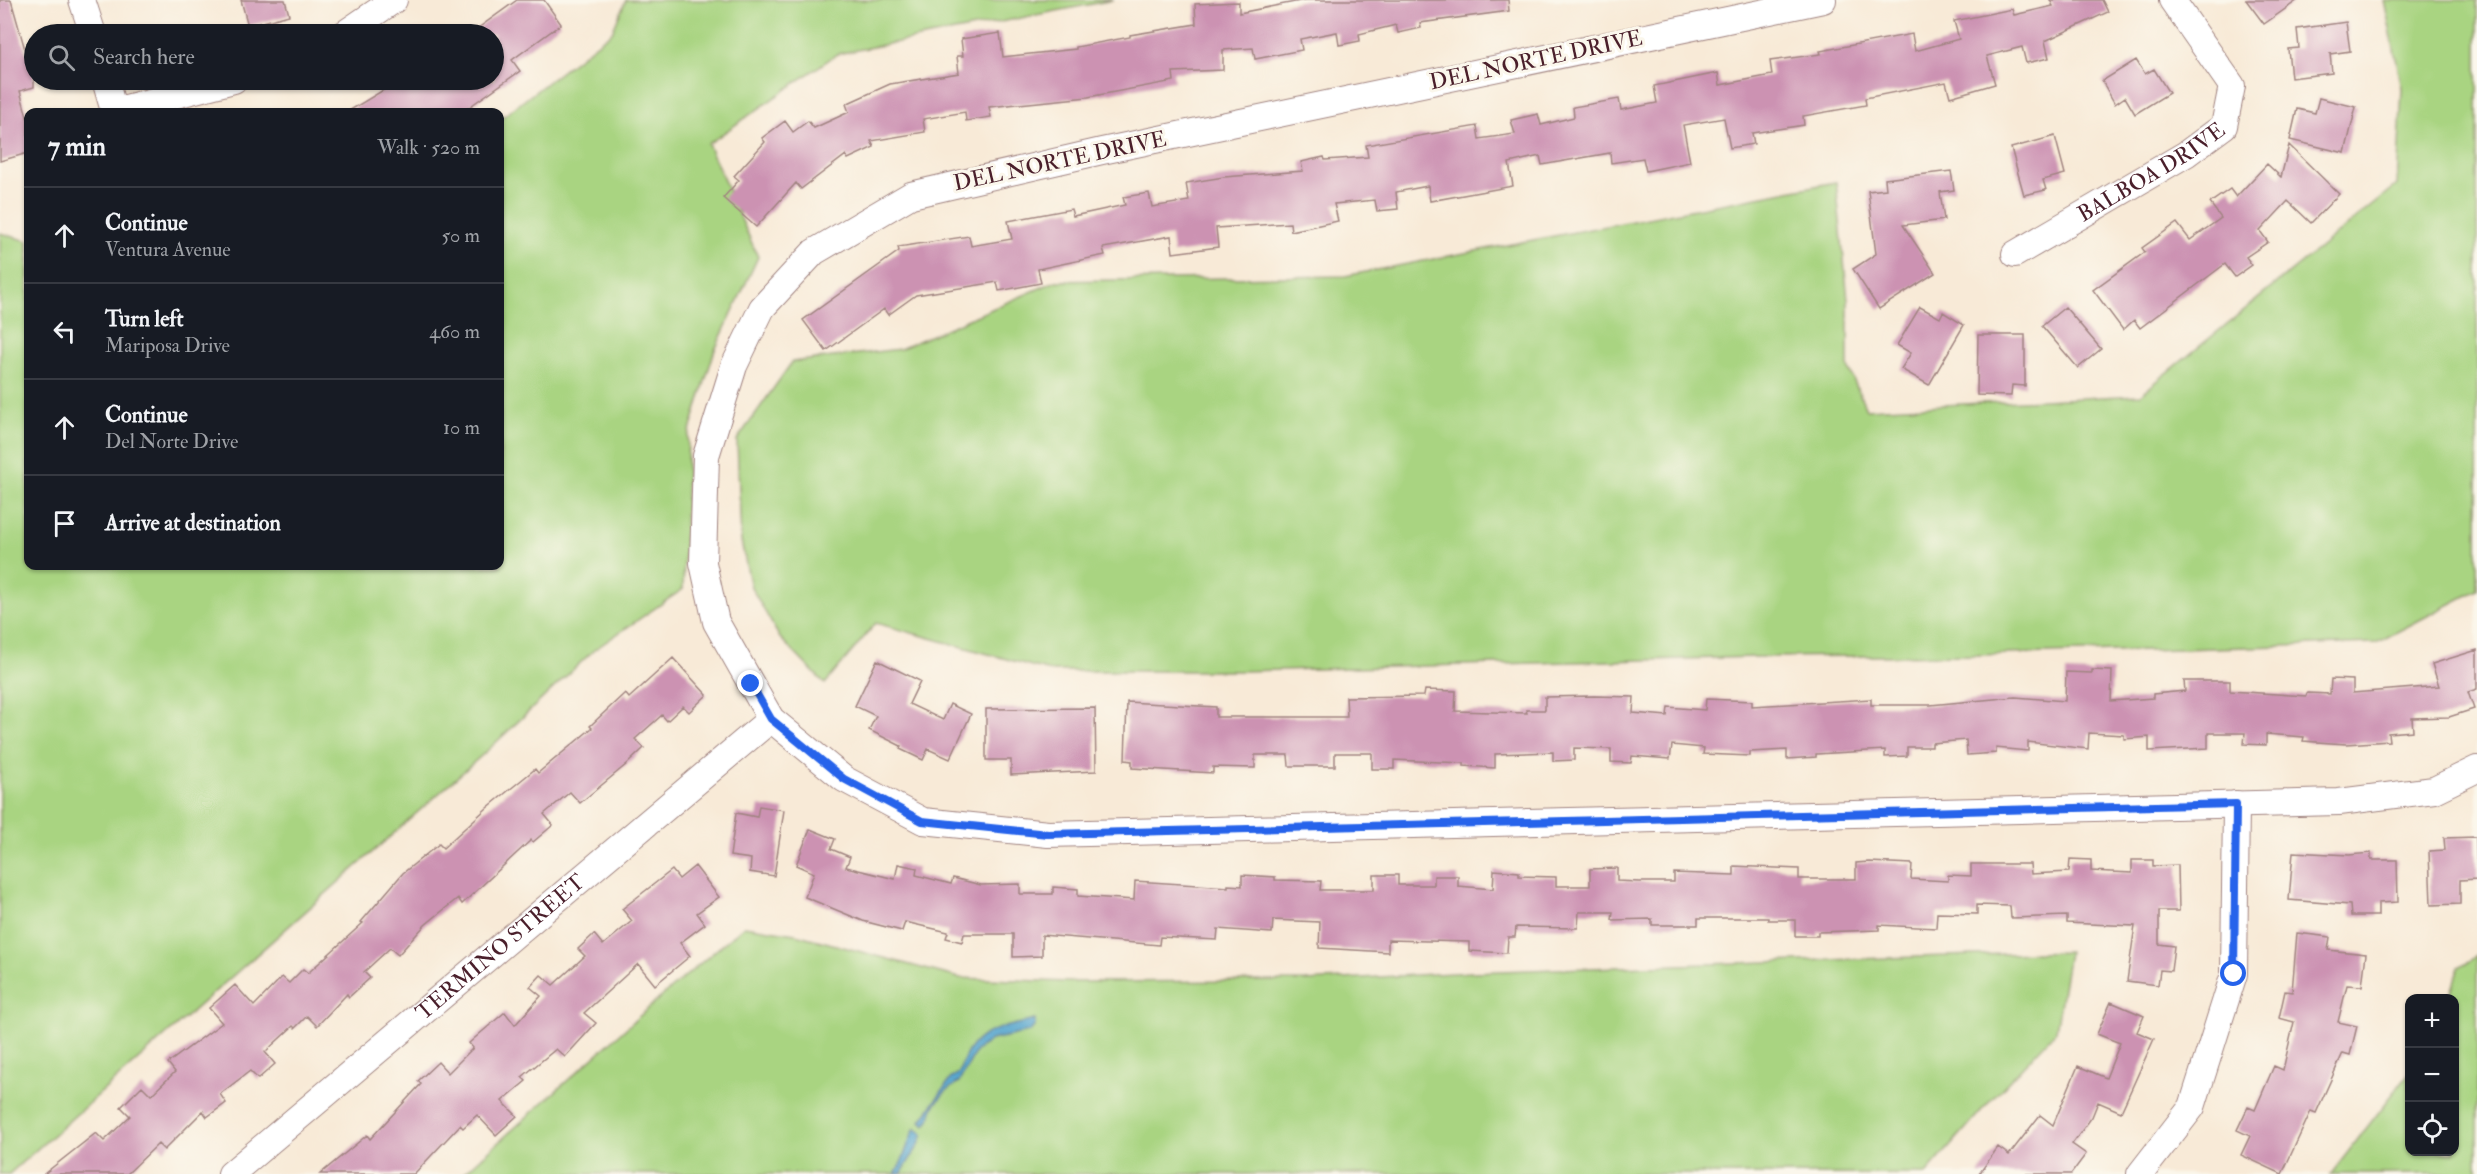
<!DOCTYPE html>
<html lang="en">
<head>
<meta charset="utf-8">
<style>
	body { margin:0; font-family:"IM FELL Double Pica",serif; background:#242831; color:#f1f3f6 }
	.controls { position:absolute; right:18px; bottom:18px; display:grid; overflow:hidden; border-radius:12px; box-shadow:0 2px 4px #0004 }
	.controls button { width:54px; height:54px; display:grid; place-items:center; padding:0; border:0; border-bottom:2px solid #363941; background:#171b24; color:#f1f3f6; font:30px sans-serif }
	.stop { position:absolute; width:18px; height:18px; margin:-14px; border:4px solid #2563eb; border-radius:50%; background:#fff }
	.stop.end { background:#2563eb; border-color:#fff; box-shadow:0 2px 6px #0008 }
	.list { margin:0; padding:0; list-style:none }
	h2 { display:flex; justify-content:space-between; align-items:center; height:78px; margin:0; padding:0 24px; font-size:26px }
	h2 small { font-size:20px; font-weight:400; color:#9ea1a6 }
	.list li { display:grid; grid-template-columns:39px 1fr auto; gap:18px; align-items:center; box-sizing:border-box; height:96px; padding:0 24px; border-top:2px solid #363941 }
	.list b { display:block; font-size:22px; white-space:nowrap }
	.list p { margin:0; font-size:20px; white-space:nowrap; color:#9ea1a6 }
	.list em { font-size:20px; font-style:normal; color:#9ea1a6 }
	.icon { flex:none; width:33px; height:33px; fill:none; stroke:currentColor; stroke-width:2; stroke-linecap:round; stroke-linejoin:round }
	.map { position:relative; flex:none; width:2477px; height:1174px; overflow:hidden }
	.search { position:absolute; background:#171b24; box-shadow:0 2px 4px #0004; left:24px; top:24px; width:480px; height:66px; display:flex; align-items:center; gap:15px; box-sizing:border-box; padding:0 21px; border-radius:33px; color:#9ea1a6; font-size:22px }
	.panel { position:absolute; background:#171b24; box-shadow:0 2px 4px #0004; left:24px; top:108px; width:480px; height:462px; border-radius:12px }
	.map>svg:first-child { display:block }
	.green { fill:#a9d481; stroke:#7a7a56; stroke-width:1.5 }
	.water { fill:#52a4cd; stroke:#4e627c; stroke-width:1.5 }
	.building { fill:#cc92b2 }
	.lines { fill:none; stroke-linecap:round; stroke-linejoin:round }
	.street-casing { stroke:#a18481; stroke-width:28 }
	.street { stroke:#fff; stroke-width:26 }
	.route { stroke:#2563eb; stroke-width:8 }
	.labels { text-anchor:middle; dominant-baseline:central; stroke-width:6; stroke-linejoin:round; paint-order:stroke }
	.street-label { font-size:22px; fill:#4a1f2b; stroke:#fbf7ec }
</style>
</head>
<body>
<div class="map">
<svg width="2477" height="1174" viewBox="0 0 2477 1174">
	<rect width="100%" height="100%" fill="#fbf7ec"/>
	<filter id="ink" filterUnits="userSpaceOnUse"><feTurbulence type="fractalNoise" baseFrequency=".0167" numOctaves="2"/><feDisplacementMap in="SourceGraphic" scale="12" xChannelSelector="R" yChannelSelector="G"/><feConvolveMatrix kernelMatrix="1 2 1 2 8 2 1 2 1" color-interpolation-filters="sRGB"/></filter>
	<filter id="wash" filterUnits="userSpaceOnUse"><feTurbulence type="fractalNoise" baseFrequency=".008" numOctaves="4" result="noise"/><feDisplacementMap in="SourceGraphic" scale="24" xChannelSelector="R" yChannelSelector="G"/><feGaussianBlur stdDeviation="1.35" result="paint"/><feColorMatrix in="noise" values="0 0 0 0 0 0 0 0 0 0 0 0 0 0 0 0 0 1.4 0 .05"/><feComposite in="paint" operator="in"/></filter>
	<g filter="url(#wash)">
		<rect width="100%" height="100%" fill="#f8ead7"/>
		<!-- green -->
		<path class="green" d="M 626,0 L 1113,0 L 837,54 L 708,144 L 758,257 L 714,352 L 688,437 L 683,589 L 594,650 L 489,749 L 9,1174 L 0,1174 L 0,233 L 28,241 L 28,566 L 500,566 L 500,119 L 612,32 Z
			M 2384,0 L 2477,0 L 2477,590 L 2376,643 L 1978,655 L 1756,657 L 1242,671 L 1050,671 L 876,623 L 825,684 L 780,638 L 751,587 L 741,541 L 737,440 L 792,362 L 900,349 L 1056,281 L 1345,276 L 1836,182 L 1848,300 L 1848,367 L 1866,409 L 2140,395 L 2397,185 L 2402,88 Z
			M 744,926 L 795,934 L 959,978 L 1068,982 L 1306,981 L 1472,972 L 2069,952 L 2056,1031 L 1981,1111 L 1926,1174 L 463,1174 L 653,1004 Z
			M 2477,956 L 2477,1174 L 2331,1174 L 2409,1073 L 2410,1152 L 2454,1152 L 2454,998 L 2449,998 L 2459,967 Z"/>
		<!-- water -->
		<path class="water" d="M 1035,1020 L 1035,1026 L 1029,1032 L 991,1040 L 976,1051 L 959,1082 L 946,1091 L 934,1106 L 928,1123 L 925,1125 L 921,1121 L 951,1078 L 959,1073 C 971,1029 997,1029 1035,1020 Z
			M 915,1128 L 923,1134 L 919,1145 L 901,1174 L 895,1174 C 905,1159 907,1143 915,1128 Z"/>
		<g id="blocks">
			<!-- building -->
			<path class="building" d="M 0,0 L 11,0 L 26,53 L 34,51 L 34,87 L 20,91 L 28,120 L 28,153 L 0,161 Z
				M 241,0 L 285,0 L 289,15 L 248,26 Z
				M 517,0 L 544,0 L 561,24 L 512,60 L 520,71 L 462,112 L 347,112 L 400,80 L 494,80 L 494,34 L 470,34 Z
				M 1305,0 L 1508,0 L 1509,11 L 1420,23 L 1421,28 L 1398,33 L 1396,25 L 1359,34 L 1360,41 L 1339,45 L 1337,32 L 1300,39 L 1302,50 L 1255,59 L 1253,48 L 1223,50 L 1223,70 L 1173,72 L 1174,81 L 1088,97 L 989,107 L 991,117 L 966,121 L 965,112 L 923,119 L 925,132 L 871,141 L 874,147 L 848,159 L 846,155 L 801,189 L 796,183 L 756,227 L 723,198 L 739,180 L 734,176 L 765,142 L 762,138 L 785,121 L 793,132 L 808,121 L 814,128 L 849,112 L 846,104 L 890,84 L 959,73 L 957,56 L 963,56 L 961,39 L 1000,33 L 1003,57 L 1076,49 L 1076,47 L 1130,37 L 1130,35 L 1196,24 L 1195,4 L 1239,2 L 1239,13 Z
				M 2050,0 L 2102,0 L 2108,12 L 2045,41 L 2049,58 L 2026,63 L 2022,47 L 1987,56 L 1995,84 L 1950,97 L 1946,82 L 1865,98 L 1866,105 L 1803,116 L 1804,125 L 1752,133 L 1754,144 L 1730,148 L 1724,118 L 1683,125 L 1690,162 L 1646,171 L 1643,158 L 1611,163 L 1610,153 L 1542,165 L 1540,156 L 1509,163 L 1513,186 L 1430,201 L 1428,186 L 1396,192 L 1398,209 L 1377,211 L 1375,200 L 1334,204 L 1338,221 L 1291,231 L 1290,223 L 1216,228 L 1218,247 L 1173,253 L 1171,236 L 1103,248 L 1105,255 L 1038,269 L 1041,283 L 999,291 L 997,282 L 916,295 L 888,315 L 884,309 L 826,351 L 803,320 L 899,251 L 898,247 L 969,236 L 971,246 L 1012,239 L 1008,221 L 1071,209 L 1073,216 L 1125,205 L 1123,197 L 1149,193 L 1152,207 L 1189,201 L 1186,183 L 1224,177 L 1303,171 L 1301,162 L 1324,157 L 1325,160 L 1368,157 L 1366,145 L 1477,126 L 1479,139 L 1515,134 L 1511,120 L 1538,114 L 1541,125 L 1574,117 L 1573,107 L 1619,99 L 1621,110 L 1657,103 L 1654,86 L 1718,73 L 1720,85 L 1772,75 L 1770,61 L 1821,54 L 1820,51 L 1912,34 L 1915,51 L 1959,39 L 1954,21 L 2012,9 L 2014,15 L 2053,6 Z
				M 2246,0 L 2298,0 L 2264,24 Z
				M 2346,22 L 2350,51 L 2330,54 L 2332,73 L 2291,78 L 2288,49 L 2299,48 L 2297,29 Z
				M 2136,60 L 2145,74 L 2154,69 L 2169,93 L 2135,114 L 2125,97 L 2115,104 L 2102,81 Z
				M 2319,98 L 2356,107 L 2345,153 L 2290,140 L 2297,109 L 2315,113 Z
				M 2055,136 L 2065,174 L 2043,180 L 2046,190 L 2024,195 L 2011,148 Z
				M 2289,145 L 2339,194 L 2311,223 L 2288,201 L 2260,231 L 2268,242 L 2246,257 L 2252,265 L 2235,277 L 2225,264 L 2140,328 L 2134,320 L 2123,330 L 2093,290 L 2145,252 L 2142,248 L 2177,223 L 2190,240 L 2221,218 L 2210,203 L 2230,189 L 2236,197 L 2267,164 L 2281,177 Z
				M 1951,171 L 1954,190 L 1940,192 L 1944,220 L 1903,225 L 1935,273 L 1879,309 L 1853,269 L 1876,254 L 1868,191 L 1886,189 L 1885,179 Z
				M 1920,307 L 1940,318 L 1943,312 L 1964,325 L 1929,385 L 1901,369 L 1911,353 L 1897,345 Z
				M 2065,307 L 2101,349 L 2078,368 L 2042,326 Z
				M 1978,335 L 2025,335 L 2025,386 L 2012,385 L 2011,396 L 1977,395 Z
				M 2477,650 L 2477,689 L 2468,692 L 2474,709 L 2449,717 L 2412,718 L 2413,731 L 2388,733 L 2389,741 L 2346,744 L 2303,741 L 2304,737 L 2266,734 L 2266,745 L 2244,744 L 2245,733 L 2208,733 L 2208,748 L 2149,751 L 2149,737 L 2124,739 L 2124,735 L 2089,733 L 2088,749 L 2028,742 L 2028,751 L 1996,748 L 1996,753 L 1967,755 L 1966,740 L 1932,743 L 1932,747 L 1907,747 L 1907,756 L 1885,757 L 1885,750 L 1816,754 L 1816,757 L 1787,759 L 1787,750 L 1750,752 L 1750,756 L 1703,754 L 1704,748 L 1672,745 L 1670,759 L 1632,756 L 1631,763 L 1611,762 L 1611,749 L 1574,748 L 1574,760 L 1553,761 L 1553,752 L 1495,754 L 1495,768 L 1464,766 L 1464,763 L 1394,760 L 1394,769 L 1372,769 L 1372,753 L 1335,753 L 1335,766 L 1289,766 L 1288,755 L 1255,755 L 1255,768 L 1213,767 L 1213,773 L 1132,768 L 1132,761 L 1125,760 L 1127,702 L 1216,707 L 1216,717 L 1347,717 L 1346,697 L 1424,696 L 1425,690 L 1456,691 L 1455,711 L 1527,713 L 1526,710 L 1545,710 L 1545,697 L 1594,696 L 1634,697 L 1633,713 L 1667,716 L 1668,707 L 1705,710 L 1706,699 L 1752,701 L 1752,706 L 1871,699 L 1871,705 L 1930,705 L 2015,697 L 2065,701 L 2066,672 L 2092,673 L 2092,670 L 2112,671 L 2111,701 L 2153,698 L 2153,694 L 2185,691 L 2184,681 L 2230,681 L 2230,691 L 2306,696 L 2307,693 L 2330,694 L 2331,679 L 2353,680 L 2353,693 L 2439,686 L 2432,664 Z
				M 673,658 L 707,695 L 689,712 L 683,706 L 667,721 L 662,715 L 635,739 L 644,748 L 627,764 L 580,803 L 570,792 L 544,814 L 553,825 L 533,842 L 531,840 L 462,904 L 458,898 L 425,925 L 398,955 L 390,948 L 364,972 L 370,978 L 349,997 L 347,994 L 317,1026 L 307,1016 L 295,1028 L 293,1026 L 265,1052 L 275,1064 L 258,1079 L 250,1071 L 220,1094 L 226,1103 L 207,1117 L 203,1111 L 164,1150 L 158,1144 L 127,1174 L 44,1174 L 96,1133 L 104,1141 L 130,1116 L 121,1107 L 142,1086 L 151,1095 L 175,1072 L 168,1063 L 222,1023 L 209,1008 L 235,985 L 254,1006 L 282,977 L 289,983 L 303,969 L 308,973 L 363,923 L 361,922 L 403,873 L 439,844 L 443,848 L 487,808 L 535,769 L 538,773 L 592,728 L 590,726 L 625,693 L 629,698 Z
				M 877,660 L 920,681 L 909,704 L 943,720 L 950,704 L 971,714 L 950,759 L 928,749 L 923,760 L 900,749 L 901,746 L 869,730 L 876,716 L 855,706 Z
				M 1095,708 L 1096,771 L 1011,775 L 1011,760 L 986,760 L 986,709 Z
				M 759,806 L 784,810 L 774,876 L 750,872 L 751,859 L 730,856 L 736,813 L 757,817 Z
				M 810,829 L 835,839 L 831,849 L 850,857 L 846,867 L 895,879 L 898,864 L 917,868 L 916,875 L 951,884 L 953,878 L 981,885 L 1020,884 L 1020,894 L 1053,894 L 1053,887 L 1078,889 L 1078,896 L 1134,900 L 1135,881 L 1228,887 L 1228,885 L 1242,886 L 1242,875 L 1275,877 L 1275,880 L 1321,881 L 1320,890 L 1374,890 L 1374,875 L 1398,875 L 1398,885 L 1434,885 L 1434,876 L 1458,876 L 1458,886 L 1493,889 L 1494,870 L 1519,872 L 1519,876 L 1556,877 L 1556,886 L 1590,886 L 1590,869 L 1617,868 L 1617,881 L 1639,882 L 1674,882 L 1674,873 L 1734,875 L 1734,866 L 1799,869 L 1799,879 L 1856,879 L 1856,863 L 1869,862 L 1912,864 L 1911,879 L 1948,881 L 1948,875 L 1971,876 L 1971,864 L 2030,864 L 2031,874 L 2069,872 L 2070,859 L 2091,860 L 2091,871 L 2132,873 L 2132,860 L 2153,860 L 2153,866 L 2178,865 L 2179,911 L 2159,911 L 2159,944 L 2174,946 L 2171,971 L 2160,970 L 2158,985 L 2127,981 L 2135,926 L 2067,923 L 2067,916 L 2011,918 L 2010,906 L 1977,905 L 1977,914 L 1937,913 L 1936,928 L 1879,925 L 1879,930 L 1818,932 L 1818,936 L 1795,936 L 1795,920 L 1768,920 L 1768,918 L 1698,918 L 1698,925 L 1652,925 L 1652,919 L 1612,920 L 1613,912 L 1579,912 L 1578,928 L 1516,927 L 1515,937 L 1508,937 L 1507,953 L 1469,951 L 1469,942 L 1388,940 L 1388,952 L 1319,948 L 1320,922 L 1273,920 L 1272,933 L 1218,929 L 1217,940 L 1160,937 L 1159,945 L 1042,935 L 1042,956 L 1013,957 L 1013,934 L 964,934 L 962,942 L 946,938 L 948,932 L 905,922 L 902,931 L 863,921 L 805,897 L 814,873 L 796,865 Z
				M 2476,837 L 2477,879 L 2460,880 L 2460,904 L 2431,905 L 2429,851 L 2445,850 L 2444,838 Z
				M 2293,852 L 2349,855 L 2371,853 L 2371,860 L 2397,860 L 2398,902 L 2378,903 L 2378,916 L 2351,916 L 2350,905 L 2289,900 Z
				M 695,866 L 719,897 L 697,913 L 705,924 L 680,943 L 690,956 L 655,985 L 638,964 L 584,1013 L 596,1023 L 565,1057 L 556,1049 L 522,1077 L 526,1081 L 502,1101 L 517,1116 L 496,1135 L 477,1115 L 463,1128 L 460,1125 L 414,1174 L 320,1174 L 367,1135 L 370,1139 L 421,1084 L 418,1081 L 438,1062 L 448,1073 L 473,1048 L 469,1043 L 505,1012 L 515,1025 L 541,996 L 530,987 L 541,975 L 553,985 L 585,956 L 578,949 L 594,934 L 603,945 L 632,921 L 622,909 L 672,870 L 679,879 Z
				M 2297,933 L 2330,937 L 2328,950 L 2366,954 L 2362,986 L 2347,985 L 2338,1022 L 2357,1026 L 2350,1055 L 2343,1053 L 2316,1113 L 2311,1111 L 2282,1174 L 2241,1155 L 2250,1136 L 2237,1130 L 2248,1107 L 2255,1110 L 2274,1066 L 2283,1070 L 2294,1022 L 2279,1018 L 2285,991 L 2292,992 Z
				M 2111,1002 L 2144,1016 L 2137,1032 L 2154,1039 L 2121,1112 L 2098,1102 L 2092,1117 L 2072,1144 L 2086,1154 L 2071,1174 L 1979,1174 L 1998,1147 L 2009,1155 L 2040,1115 L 2053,1125 L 2078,1066 L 2106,1078 L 2120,1043 L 2097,1034 Z"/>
		</g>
	</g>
	<g filter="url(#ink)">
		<use href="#blocks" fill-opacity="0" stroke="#a18481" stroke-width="1.5"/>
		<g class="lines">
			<defs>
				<g id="street">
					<path d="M 82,0 L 93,34"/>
					<path d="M 1823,0 L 1102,151 L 911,195 L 814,252 L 762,308 L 734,366 L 706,456 L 703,563 L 716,622 L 771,719 L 844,779 L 923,821 L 1048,834 L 2339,802 L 2434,790 L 2477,769"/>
					<path d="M 344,34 L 394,0"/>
					<path d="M 105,80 L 114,111 L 234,80"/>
					<path id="s1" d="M 2015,254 L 2186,154 L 2224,126 L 2232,86 L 2172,0"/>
					<path id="s2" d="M 231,1174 L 771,719"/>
					<path d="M 2140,1174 L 2192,1107 L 2234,974 L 2236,804"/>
				</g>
			</defs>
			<!-- street casing -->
			<use href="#street" class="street-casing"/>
			<!-- street -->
			<use href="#street" class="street"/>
		</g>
	</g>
	<g class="lines" filter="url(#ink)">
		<!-- route -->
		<path class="route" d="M 751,684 L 771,719 L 844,779 L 922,821 L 1048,834 L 2236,804 L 2234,974"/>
	</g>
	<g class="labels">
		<!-- street labels -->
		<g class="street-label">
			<text transform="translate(1536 60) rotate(-12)">DEL NORTE DRIVE</text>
			<text transform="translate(1060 161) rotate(-12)">DEL NORTE DRIVE</text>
			<text stroke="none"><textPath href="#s1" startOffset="159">BALBOA DRIVE</textPath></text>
			<text stroke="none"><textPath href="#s2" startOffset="352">TERMINO STREET</textPath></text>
		</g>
	</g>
</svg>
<div class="controls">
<button>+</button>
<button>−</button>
<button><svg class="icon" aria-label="locate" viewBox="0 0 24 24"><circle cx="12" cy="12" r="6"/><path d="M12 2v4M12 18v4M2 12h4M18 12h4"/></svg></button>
</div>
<div class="stop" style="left:2234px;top:974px"></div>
<div class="stop end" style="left:751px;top:684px"></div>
<div class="search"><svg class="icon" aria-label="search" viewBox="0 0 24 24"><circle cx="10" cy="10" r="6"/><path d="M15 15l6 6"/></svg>Search here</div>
<section class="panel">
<h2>7 min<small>Walk · 520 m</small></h2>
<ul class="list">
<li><svg class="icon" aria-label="ahead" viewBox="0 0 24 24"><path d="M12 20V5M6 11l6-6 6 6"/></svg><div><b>Continue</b><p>Ventura Avenue</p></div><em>50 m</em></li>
<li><svg class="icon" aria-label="left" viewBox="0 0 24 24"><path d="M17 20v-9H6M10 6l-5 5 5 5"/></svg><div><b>Turn left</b><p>Mariposa Drive</p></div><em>460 m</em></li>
<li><svg class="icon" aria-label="ahead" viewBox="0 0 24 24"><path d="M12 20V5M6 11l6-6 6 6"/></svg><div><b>Continue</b><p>Del Norte Drive</p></div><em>10 m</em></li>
<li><svg class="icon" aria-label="arrive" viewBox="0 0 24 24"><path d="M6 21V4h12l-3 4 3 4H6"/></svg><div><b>Arrive at destination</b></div></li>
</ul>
</section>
</div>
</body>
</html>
